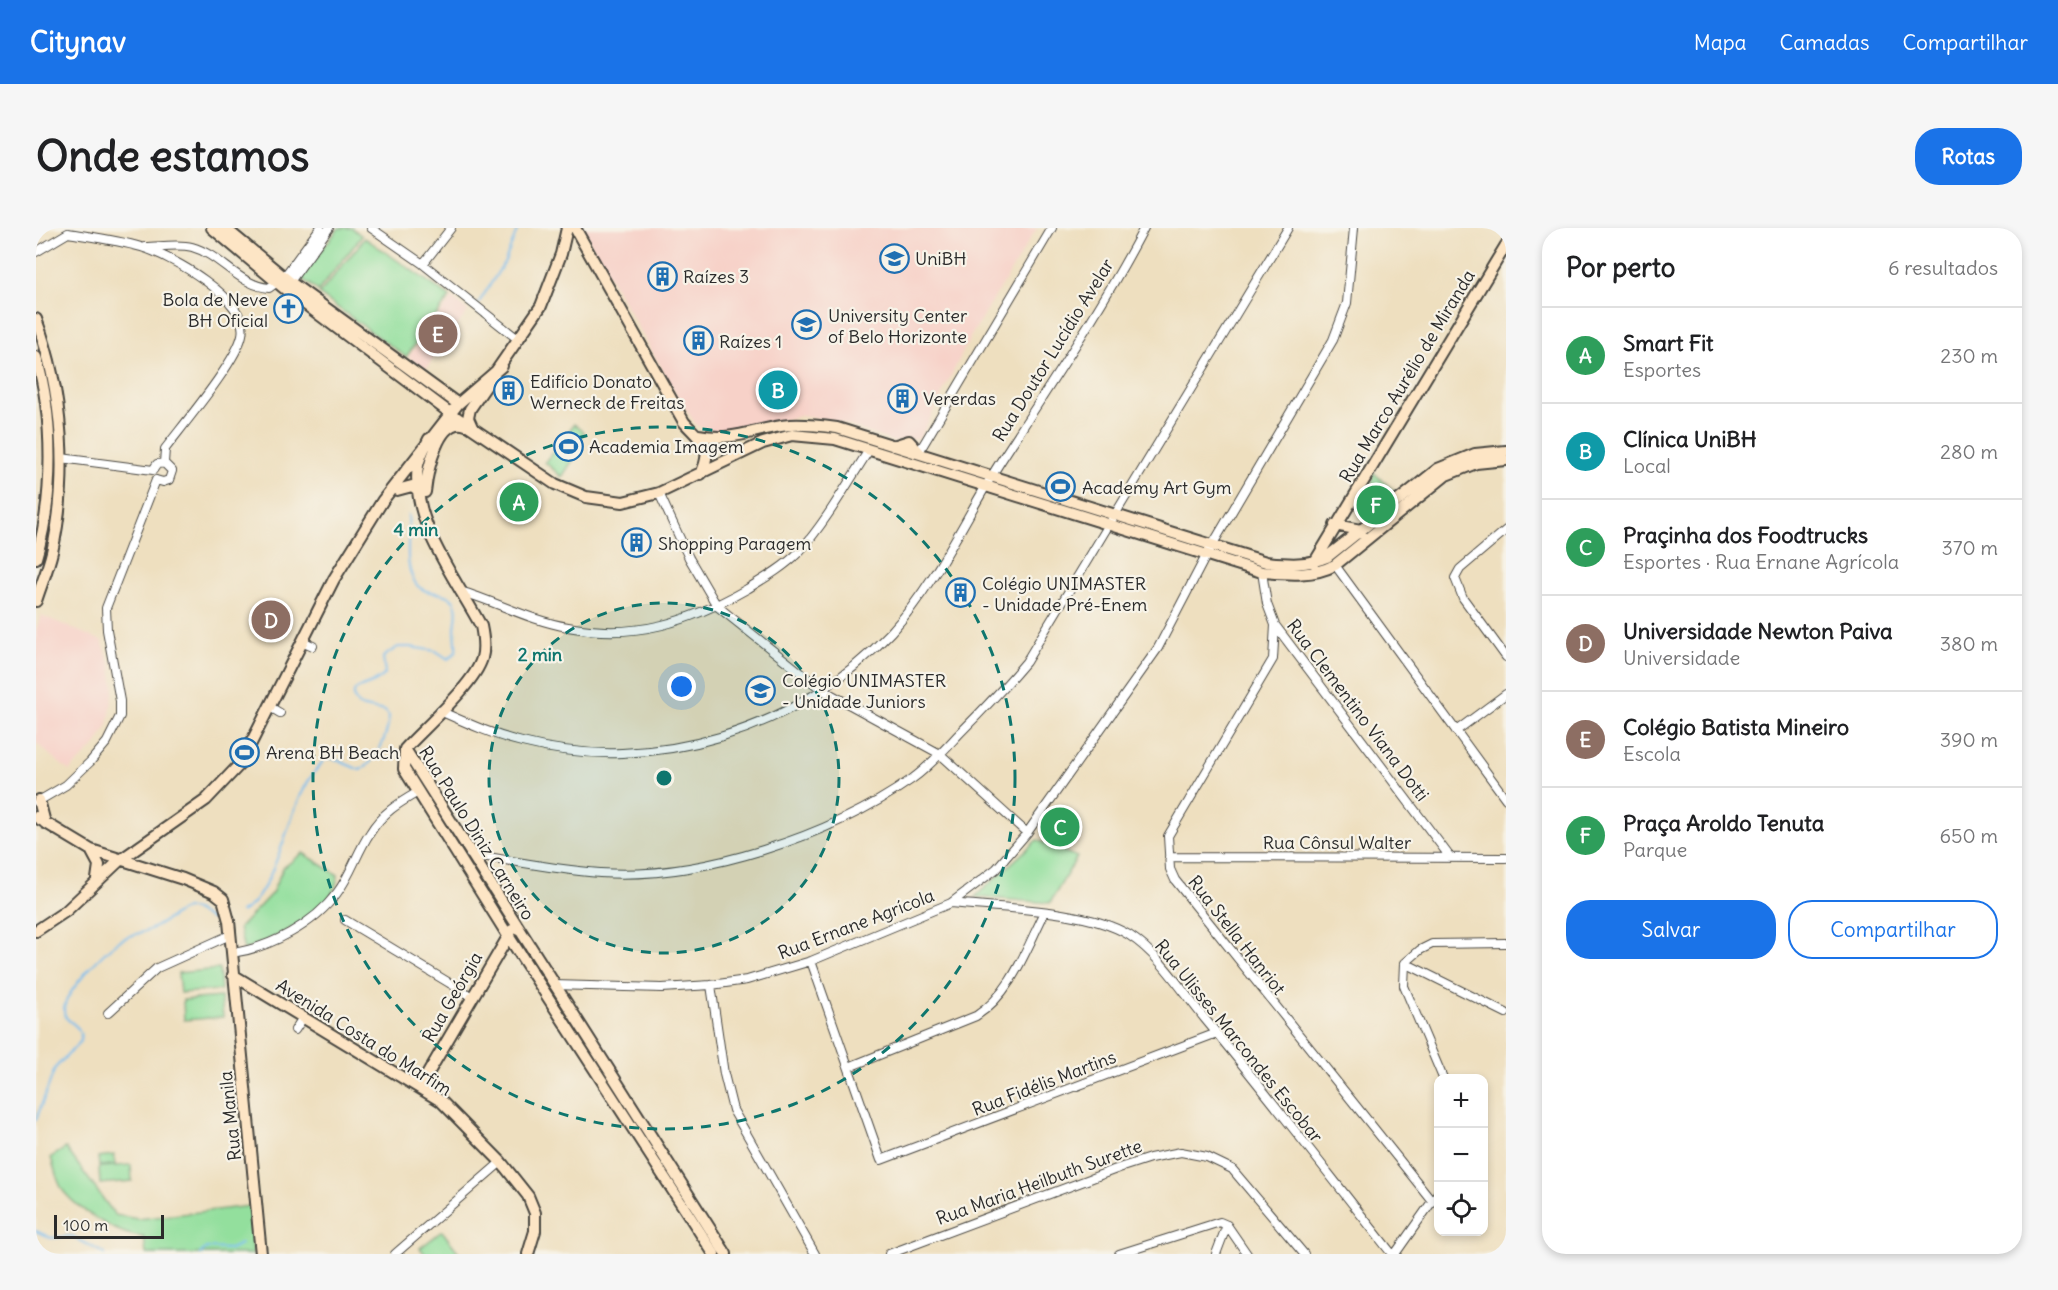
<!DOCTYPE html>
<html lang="pt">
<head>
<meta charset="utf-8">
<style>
	body { margin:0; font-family:Delius,sans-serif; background:#f6f6f6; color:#202124 }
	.controls { position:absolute; right:18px; bottom:18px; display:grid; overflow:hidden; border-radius:12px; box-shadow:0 3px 9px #0003 }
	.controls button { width:54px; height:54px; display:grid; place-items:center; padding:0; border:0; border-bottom:2px solid #e0e0e0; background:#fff; color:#202124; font:30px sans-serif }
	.scale { position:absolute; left:18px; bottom:15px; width:110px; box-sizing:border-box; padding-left:6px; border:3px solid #2b2b2b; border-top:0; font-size:16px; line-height:21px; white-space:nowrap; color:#2b2b2b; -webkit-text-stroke:4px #f7f3e8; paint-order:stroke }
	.you { position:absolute; left:646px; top:459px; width:21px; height:21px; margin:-15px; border:4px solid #fff; border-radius:50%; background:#1a73e8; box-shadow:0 0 0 9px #1a73e833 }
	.badge { display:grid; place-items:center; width:39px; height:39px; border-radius:50%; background:#1a73e8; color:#fff; font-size:20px; font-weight:700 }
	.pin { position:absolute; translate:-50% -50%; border:3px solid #fff; box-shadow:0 2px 6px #0006 }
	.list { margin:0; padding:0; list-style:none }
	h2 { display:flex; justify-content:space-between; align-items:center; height:78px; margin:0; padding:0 24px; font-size:26px }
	h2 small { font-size:20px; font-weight:400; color:#757577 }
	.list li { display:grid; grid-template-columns:39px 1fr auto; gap:18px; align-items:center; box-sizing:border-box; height:96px; padding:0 24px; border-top:2px solid #e0e0e0 }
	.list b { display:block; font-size:22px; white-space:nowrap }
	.list p { margin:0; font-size:20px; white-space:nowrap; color:#757577 }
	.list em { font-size:20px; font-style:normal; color:#757577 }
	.actions { display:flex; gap:12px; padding:18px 24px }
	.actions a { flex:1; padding:14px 0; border:2px solid #1a73e8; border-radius:24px; text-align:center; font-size:21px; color:#1a73e8 }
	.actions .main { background:#1a73e8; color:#fff }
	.icon { flex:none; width:33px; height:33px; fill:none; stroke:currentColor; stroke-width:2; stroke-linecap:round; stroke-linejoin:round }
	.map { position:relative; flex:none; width:1470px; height:1026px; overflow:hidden; border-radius:24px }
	header { display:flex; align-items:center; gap:36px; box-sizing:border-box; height:84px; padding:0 30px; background:#1a73e8; color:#fff }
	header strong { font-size:28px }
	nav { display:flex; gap:33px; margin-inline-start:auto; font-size:21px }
	.intro { display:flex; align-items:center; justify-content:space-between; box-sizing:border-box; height:144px; padding:0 36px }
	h1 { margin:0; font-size:42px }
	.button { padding:15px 27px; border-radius:24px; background:#1a73e8; color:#fff; font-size:21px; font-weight:700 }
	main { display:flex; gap:36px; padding:0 36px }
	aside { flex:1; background:#fff; border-radius:24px; box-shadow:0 3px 9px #0003 }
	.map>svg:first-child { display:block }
	.built { fill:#f7d1c8 }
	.green { fill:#93df9d; stroke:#5f8564; stroke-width:1.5 }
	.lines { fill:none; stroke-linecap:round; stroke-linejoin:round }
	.stream { stroke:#78bdef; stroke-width:2 }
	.street-casing { stroke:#484641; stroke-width:10 }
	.secondary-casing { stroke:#484641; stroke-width:14 }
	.street { stroke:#fff; stroke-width:8 }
	.secondary { stroke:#fde5c5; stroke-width:10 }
	.ring { fill:none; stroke:#0f766e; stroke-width:3; stroke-dasharray:10 8 }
	.labels { text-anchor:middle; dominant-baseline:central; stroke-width:4.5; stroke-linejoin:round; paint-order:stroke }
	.poi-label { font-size:18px; fill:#2b2b2b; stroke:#f7f3e8; text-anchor:start }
	.street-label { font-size:18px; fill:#2b2b2b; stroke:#f7f3e8 }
	.centre { fill:#0f766e; stroke:#f7f3e8; stroke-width:3 }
	.ring-label { font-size:18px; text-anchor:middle; font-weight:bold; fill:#0f766e; stroke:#f7f3e8; stroke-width:4.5; stroke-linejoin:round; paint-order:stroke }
</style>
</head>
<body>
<header>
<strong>Citynav</strong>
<nav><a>Mapa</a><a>Camadas</a><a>Compartilhar</a></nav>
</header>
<div class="intro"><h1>Onde estamos</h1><a class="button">Rotas</a></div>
<main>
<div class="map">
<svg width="1470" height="1026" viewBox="0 0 1470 1026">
	<rect width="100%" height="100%" fill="#f7f3e8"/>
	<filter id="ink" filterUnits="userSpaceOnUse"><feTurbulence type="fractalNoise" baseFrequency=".0167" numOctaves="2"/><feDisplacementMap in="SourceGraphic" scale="12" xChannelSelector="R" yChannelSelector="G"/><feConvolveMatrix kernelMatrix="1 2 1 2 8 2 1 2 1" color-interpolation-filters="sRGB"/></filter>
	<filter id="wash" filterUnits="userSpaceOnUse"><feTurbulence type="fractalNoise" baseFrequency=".008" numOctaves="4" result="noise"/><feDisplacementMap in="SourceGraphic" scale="24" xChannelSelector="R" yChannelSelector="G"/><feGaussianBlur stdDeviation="1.35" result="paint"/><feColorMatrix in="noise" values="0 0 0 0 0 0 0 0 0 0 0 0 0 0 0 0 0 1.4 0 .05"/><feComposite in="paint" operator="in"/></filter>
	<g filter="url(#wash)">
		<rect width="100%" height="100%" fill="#eedfbf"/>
		<!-- built -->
		<path class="built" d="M 546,0 L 1001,0 L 935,108 L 884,210 L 858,214 L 803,194 L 765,188 L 686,206 L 661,198 L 644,173 Z
			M 416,70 L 432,83 L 389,142 L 372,129 Z
			M 5,387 L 66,413 L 75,438 L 78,460 L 72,497 L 60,517 L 33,543 L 0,515 L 0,403 Z"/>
		<!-- green -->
		<path class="green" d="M 303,0 L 316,0 L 326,8 L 282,63 L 264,49 Z
			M 329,10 L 414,69 L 370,129 L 283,66 Z
			M 538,196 L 548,204 L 537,232 L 526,249 L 509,234 Z
			M 1337,244 L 1361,266 L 1333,289 Z
			M 1024,581 L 1038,592 L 1027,619 L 1008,606 Z
			M 1001,612 L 1041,629 L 1014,675 L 939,669 Z
			M 267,625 L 302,647 C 299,685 239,710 208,722 L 203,700 L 236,665 L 247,640 Z
			M 183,741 L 185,762 L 144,765 L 142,745 Z
			M 185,769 L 187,789 L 148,792 L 147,772 Z
			M 30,920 L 79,987 L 102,991 L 214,978 L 217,1026 L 110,1026 L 108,1009 C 83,1008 44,983 28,964 C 21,955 18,939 15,929 Z
			M 78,927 L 79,937 L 63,938 L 62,929 Z
			M 95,937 L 96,953 L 64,956 L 63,939 Z
			M 406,1003 L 424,1026 L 389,1026 L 384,1020 Z"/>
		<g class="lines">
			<!-- stream -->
			<path class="stream" d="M 442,76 L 469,33 L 481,3
				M 204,684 C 232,675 249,604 260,579 C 266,562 277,544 289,531 L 296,530 L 324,542 C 341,534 352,507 353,488 L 349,483 L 323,478 L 317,469 L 319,462 C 330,456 340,456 349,446 L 347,429 L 362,419 L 374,419 L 400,423 L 412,431 L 420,424 C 421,416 419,408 419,400 C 421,386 425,371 406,366 C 396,364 386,364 380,356 C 366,336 375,309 372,287
				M 0,892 L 19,840 L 45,813 C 47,794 28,796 28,783 C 27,765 69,722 85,712 C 95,706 109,705 119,699 C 129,694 141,683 151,681 C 162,679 166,690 176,691
				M 0,1003 L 15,1010 L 36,1008 L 69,1026
				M 164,1026 L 170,1020 L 194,1021 L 205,1016"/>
		</g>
	</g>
	<g filter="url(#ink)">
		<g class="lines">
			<defs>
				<path id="street" d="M 335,0 L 387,36 L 483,112
					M 32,5 C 56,9 81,12 105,19 C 133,27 214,71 206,107 C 201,133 147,197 129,221 L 128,235
					M 109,19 C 123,19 142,15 156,19 C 185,27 202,57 233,60 L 248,49 L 284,0
					M 0,24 L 32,5
					M 387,36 L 415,0
					M 251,58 L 293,0
					M 883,224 L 1016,0
					M 25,230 L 117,242
					M 117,242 L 121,236 L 128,235 L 136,243 L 133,252 L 127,254 L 120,252
					M 623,265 L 653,330 L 681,378 L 785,461 L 904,526 L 991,605
					M 1470,302 L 1424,341 L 1419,350 L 1427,370 L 1470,429
					M 1299,337 L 1470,571
					M 1226,344 L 1231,376 L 1239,397 L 1414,629
					M 424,363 C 461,374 495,393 532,399 C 600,412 653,394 711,361 C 729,350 748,339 763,324 C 790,294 811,256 833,222
					M 1239,397 L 1237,431 L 1132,608 L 1134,641 L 1139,652 L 1397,974
					M 268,414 L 277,418
					M 234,479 L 244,485
					M 404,483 C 431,495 457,507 486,514 C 617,548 764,502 855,404 C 900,355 928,292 963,236 C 1013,158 1065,82 1108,0
					M 1420,503 L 1470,466
					M 1,574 L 30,557 L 54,534 L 71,514 L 84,488 L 84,473 L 71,402 L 70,380 L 120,252
					M 434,626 C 477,633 521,642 564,645 C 664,652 795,608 876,551 C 893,539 908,522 922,507 C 946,483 968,460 990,434 L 1252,0
					M 1133,629 L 1470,630
					M 915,675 C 964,680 1051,681 1093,707 C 1124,727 1146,763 1169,791 C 1233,868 1294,948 1356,1026
					M 309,692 L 435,768
					M 196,725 C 234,720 278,696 301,665 C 315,647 321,624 334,605 C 346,585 363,575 382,564
					M 775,733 L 845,932 L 1181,805
					M 1369,735 L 1470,785
					M 518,757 L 626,760 L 675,757 L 711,752 L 775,733 L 915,675 L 960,641 L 991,605 L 1122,420 L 1171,326 L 1297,112 L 1311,75 L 1318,0
					M 675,757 L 688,846 L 697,882 L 779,1026
					M 72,785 L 121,740 L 194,707
					M 259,802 L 266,791
					M 813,839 L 940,788 C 976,765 990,721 1009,684
					M 1407,850 L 1368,758 L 1369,735 L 1384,722 L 1396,716 L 1470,715
					M 1191,997 L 1211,1026
					M 359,1026 L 465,934
					M 853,1026 L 1083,940 L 1114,930 L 1145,924 L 1171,929 L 1196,941 L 1268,1026
					M 1083,1026 L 1184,994 L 1191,997
					M 1180,1026 L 1191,997
					M 1359,1026 L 1402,965"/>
				<path id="secondary" d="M 176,0 L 249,61 L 414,185 L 519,256 L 550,269 L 587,274 L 623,265 L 727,215 L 756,207 L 799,211 L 1226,344 C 1251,346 1276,349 1299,337 L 1410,247 L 1440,235 L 1470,232
					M 189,0 L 254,54 L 422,176
					M 539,0 L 648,194 C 666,214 678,218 665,246
					M 0,91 C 27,163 33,250 16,324 C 12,341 5,357 0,373
					M 0,129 C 18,188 18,271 0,330
					M 436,199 L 432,190 L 434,181 L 505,78 L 525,26 L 531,0
					M 662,207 C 701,214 718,200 754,197 C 770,196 786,198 801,200 L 1230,334 C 1252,336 1270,338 1291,329 L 1402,241 L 1439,226 L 1470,223
					M 393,211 C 389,219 384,228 382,237 C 374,293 420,351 445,398 C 447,408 449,419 446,430 C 439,456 388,500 369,521 L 368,541 L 471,706 L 678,1026
					M 857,218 L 873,213 L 883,224
					M 361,262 L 376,258 L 383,263
					M 389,264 C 391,245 402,186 430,197
					M 1299,297 L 1325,302 L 1325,306
					M 1278,335 L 1470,17
					M 369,521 L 690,1026
					M 3,572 L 9,595
					M 0,589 L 55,622 L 147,651 L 178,664 L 187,671 L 193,693 L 225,1026
					M 55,622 L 63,637 L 61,651
					M 0,703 L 30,683 L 83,633 L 170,572 L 205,535 L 298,351 L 347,272 L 422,176 L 466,138
					M 197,747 L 405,873 L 465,934 L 492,968 L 499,985 L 499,1003 L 492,1026
					M 384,859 L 476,702"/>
			</defs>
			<!-- street casing -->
			<use href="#street" class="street-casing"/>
			<!-- secondary casing -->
			<use href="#secondary" class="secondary-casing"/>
			<!-- street -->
			<use href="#street" class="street"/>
			<!-- secondary -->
			<use href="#secondary" class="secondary"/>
		</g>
	</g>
	<!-- distance rings -->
	<circle cx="628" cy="550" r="175" fill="#0f766e" fill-opacity=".12"/>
	<g class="ring">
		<circle cx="628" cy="550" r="175"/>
		<circle cx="628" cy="550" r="351"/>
	</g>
	<!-- icons -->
	<defs>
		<symbol id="university-ring" viewBox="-11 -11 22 22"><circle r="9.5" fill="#f7f3e8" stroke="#1f6fb2" stroke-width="1.5"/><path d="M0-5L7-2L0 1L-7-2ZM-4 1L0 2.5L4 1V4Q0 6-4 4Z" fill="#1f6fb2"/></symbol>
		<symbol id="building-ring" viewBox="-11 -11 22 22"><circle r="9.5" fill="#f7f3e8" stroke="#1f6fb2" stroke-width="1.5"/><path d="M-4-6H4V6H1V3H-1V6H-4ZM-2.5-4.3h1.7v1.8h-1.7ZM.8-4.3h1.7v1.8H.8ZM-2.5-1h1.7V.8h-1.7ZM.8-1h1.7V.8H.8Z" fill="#1f6fb2"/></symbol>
		<symbol id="church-ring" viewBox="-11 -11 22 22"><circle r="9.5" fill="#f7f3e8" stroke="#1f6fb2" stroke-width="1.5"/><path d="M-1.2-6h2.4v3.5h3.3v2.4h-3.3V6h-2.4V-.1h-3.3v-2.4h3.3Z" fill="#1f6fb2"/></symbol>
		<symbol id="stadium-ring" viewBox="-11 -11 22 22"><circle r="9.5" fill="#f7f3e8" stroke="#1f6fb2" stroke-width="1.5"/><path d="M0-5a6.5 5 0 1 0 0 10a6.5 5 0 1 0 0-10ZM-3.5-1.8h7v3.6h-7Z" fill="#1f6fb2"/></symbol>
		<symbol id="school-ring" viewBox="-11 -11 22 22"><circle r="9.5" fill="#f7f3e8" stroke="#1f6fb2" stroke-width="1.5"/><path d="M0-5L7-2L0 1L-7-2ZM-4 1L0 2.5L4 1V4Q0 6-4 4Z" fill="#1f6fb2"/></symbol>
	</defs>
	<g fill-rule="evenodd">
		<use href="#university-ring" x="842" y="14" width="33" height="33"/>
		<use href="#building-ring" x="610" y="32" width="33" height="33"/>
		<use href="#church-ring" x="236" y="64" width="33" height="33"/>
		<use href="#university-ring" x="754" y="80" width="33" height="33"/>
		<use href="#building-ring" x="646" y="96" width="33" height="33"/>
		<use href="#building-ring" x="456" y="146" width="33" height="33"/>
		<use href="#building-ring" x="850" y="154" width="33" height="33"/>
		<use href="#stadium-ring" x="516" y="202" width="33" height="33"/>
		<use href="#stadium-ring" x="1008" y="242" width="33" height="33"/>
		<use href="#building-ring" x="584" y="298" width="33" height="33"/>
		<use href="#building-ring" x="908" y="348" width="33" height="33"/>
		<use href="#school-ring" x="708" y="446" width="33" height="33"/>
		<use href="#stadium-ring" x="192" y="508" width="33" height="33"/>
	</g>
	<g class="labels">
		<!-- poi labels -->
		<g class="poi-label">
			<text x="879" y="30">UniBH</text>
			<text x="647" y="48">Raízes 3</text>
			<text x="232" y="71" text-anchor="end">Bola de Neve<tspan x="232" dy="21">BH Oficial</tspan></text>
			<text x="792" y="87">University Center<tspan x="792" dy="21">of Belo Horizonte</tspan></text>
			<text x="683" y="113">Raízes 1</text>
			<text x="494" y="153">Edifício Donato<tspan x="494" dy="21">Werneck de Freitas</tspan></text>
			<text x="887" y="170">Vererdas</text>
			<text x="553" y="218">Academia Imagem</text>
			<text x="1046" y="259">Academy Art Gym</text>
			<text x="622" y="315">Shopping Paragem</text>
			<text x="946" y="355">Colégio UNIMASTER<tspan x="946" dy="21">- Unidade Pré-Enem</tspan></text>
			<text x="746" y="452">Colégio UNIMASTER<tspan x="746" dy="21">- Unidade Juniors</tspan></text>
			<text x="230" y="524">Arena BH Beach</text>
		</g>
		<!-- street labels -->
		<g class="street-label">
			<text transform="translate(1017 122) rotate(-58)">Rua Doutor Lucídio Avelar</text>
			<text transform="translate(1371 148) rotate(-59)">Rua Marco Aurélio de Miranda</text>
			<text transform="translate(1322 482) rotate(53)">Rua Clementino Viana Dotti</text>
			<text transform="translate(441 605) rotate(58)">Rua Paulo Diniz Carneiro</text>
			<text x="1301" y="614">Rua Cônsul Walter</text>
			<text transform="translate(820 696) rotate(-21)">Rua Ernane Agrícola</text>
			<text transform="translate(1201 707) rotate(52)">Rua Stella Hanriot</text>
			<text transform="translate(416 769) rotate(-60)">Rua Geórgia</text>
			<text transform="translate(328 809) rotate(32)">Avenida Costa do Marfim</text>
			<text transform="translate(1203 813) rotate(51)">Rua Ulisses Marcondes Escobar</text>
			<text transform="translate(1008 855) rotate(-21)">Rua Fidélis Martins</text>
			<text transform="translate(194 888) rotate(-96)">Rua Manila</text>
			<text transform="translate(1003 954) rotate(-20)">Rua Maria Heilbuth Surette</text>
		</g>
	</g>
	<circle cx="628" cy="550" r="9" class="centre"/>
	<g class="ring-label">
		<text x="380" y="308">4 min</text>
		<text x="504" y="433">2 min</text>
	</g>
</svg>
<div class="controls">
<button>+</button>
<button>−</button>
<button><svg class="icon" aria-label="locate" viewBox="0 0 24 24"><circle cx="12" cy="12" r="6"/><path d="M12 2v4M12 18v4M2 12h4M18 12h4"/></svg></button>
</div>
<div class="scale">100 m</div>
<div class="you"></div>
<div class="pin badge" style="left:483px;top:274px;background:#2e9e5b">A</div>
<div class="pin badge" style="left:742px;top:162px;background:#0f9aa8">B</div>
<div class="pin badge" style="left:1024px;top:599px;background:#2e9e5b">C</div>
<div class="pin badge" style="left:235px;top:392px;background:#8d6e63">D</div>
<div class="pin badge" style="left:402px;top:106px;background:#8d6e63">E</div>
<div class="pin badge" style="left:1340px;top:277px;background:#2e9e5b">F</div>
</div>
<aside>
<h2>Por perto<small>6 resultados</small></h2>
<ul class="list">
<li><span class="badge" style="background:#2e9e5b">A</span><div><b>Smart Fit</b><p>Esportes</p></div><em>230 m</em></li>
<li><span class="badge" style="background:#0f9aa8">B</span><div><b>Clínica UniBH</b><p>Local</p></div><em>280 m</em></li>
<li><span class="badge" style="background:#2e9e5b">C</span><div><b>Praçinha dos Foodtrucks</b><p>Esportes · Rua Ernane Agrícola</p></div><em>370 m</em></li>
<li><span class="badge" style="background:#8d6e63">D</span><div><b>Universidade Newton Paiva</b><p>Universidade</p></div><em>380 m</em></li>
<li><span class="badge" style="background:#8d6e63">E</span><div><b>Colégio Batista Mineiro</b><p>Escola</p></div><em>390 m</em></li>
<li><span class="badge" style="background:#2e9e5b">F</span><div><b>Praça Aroldo Tenuta</b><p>Parque</p></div><em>650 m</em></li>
</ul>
<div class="actions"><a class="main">Salvar</a><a>Compartilhar</a></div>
</aside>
</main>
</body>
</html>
